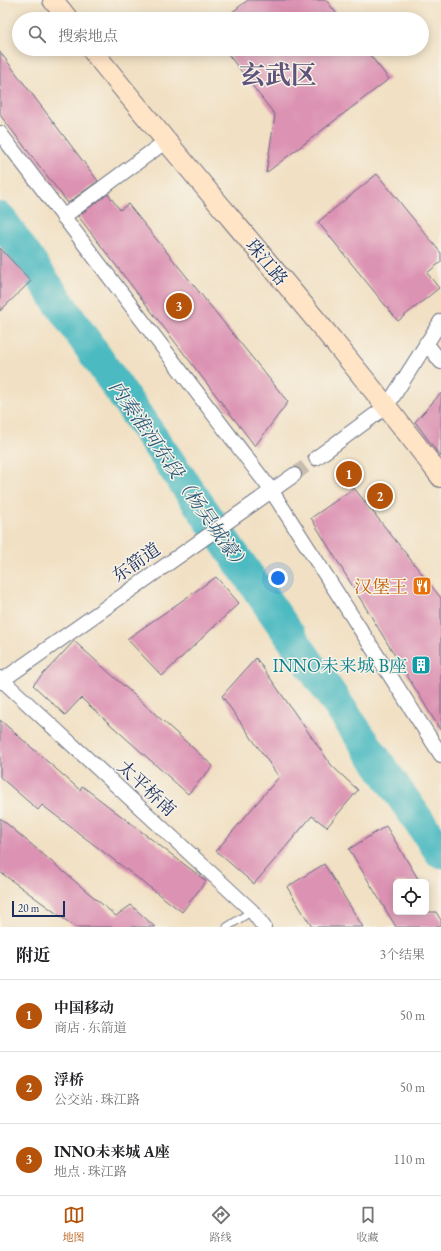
<!DOCTYPE html>
<html lang="zh">
<head>
<meta charset="utf-8">
<style>
	body { margin:0; font-family:"EB Garamond","Noto Serif SC",serif; background:#f6f6f6; color:#202124 }
	.controls { position:absolute; right:12px; bottom:12px; display:grid; overflow:hidden; border-radius:6px; box-shadow:0 2px 10px #0003 }
	.controls button { width:36px; height:36px; display:grid; place-items:center; padding:0; border:0; border-bottom:1px solid #e0e0e0; background:#fff; color:#202124; font:20px sans-serif }
	.scale { position:absolute; left:12px; bottom:10px; width:53px; box-sizing:border-box; padding-left:4px; border:2px solid #1b2f5e; border-top:0; font-size:11px; line-height:14px; white-space:nowrap; color:#1b2f5e; -webkit-text-stroke:3px #f7f3e8; paint-order:stroke }
	.you { position:absolute; left:278px; top:578px; width:14px; height:14px; margin:-10px; border:3px solid #fff; border-radius:50%; background:#1a73e8; box-shadow:0 0 0 6px #1a73e833 }
	.badge { display:grid; place-items:center; width:26px; height:26px; border-radius:50%; background:#b45309; color:#fff; font-size:13px; font-weight:700 }
	.pin { position:absolute; translate:-50% -50%; border:2px solid #fff; box-shadow:0 1px 4px #0006 }
	.list { margin:0; padding:0; list-style:none }
	h2 { display:flex; justify-content:space-between; align-items:center; height:52px; margin:0; padding:0 16px; font-size:17px }
	h2 small { font-size:13px; font-weight:400; color:#757577 }
	.list li { display:grid; grid-template-columns:26px 1fr auto; gap:12px; align-items:center; box-sizing:border-box; height:72px; padding:0 16px; border-top:1px solid #e0e0e0 }
	.list b { display:block; font-size:15px; white-space:nowrap }
	.list p { margin:0; font-size:13px; white-space:nowrap; color:#757577 }
	.list em { font-size:13px; font-style:normal; color:#757577 }
	.icon { flex:none; width:22px; height:22px; fill:none; stroke:currentColor; stroke-width:2; stroke-linecap:round; stroke-linejoin:round }
	.map { position:relative; flex:none; width:441px; height:927px; overflow:hidden }
	.search { position:absolute; background:#fff; box-shadow:0 2px 10px #0003; left:12px; right:12px; top:12px; height:44px; display:flex; align-items:center; gap:10px; box-sizing:border-box; padding:0 14px; border-radius:22px; color:#757577; font-size:15px }
	.sheet { height:268px; background:#fff }
	nav { display:flex; justify-content:space-around; align-items:center; box-sizing:border-box; height:56px; border-top:1px solid #e0e0e0; background:#fff; font-size:11px; color:#757577 }
	nav a { display:grid; justify-items:center; gap:2px }
	nav .on { color:#b45309 }
	.map>svg:first-child { display:block }
	.lines { fill:none; stroke-linecap:round; stroke-linejoin:round }
	.river { stroke:#4bbac1; stroke-width:32 }
	.building { fill:#dc92b2 }
	.minor-tunnel { stroke:#c6bdaf; stroke-width:14; stroke-dasharray:14 7; stroke-linecap:butt }
	.service-casing { stroke:#666d81; stroke-width:9 }
	.minor-casing { stroke:#666d81; stroke-width:16 }
	.secondary-casing { stroke:#666d81; stroke-width:22 }
	.service { stroke:#fff; stroke-width:7 }
	.minor { stroke:#fff; stroke-width:14 }
	.secondary { stroke:#ffe4c6; stroke-width:20 }
	.labels { text-anchor:middle; dominant-baseline:central; stroke-width:3; stroke-linejoin:round; paint-order:stroke }
	.street-label { font-size:18px; fill:#1b2f5e; stroke:#f7f3e8 }
	.food-label { font-size:18px; fill:#c56008; stroke:#f7f3e8; text-anchor:end }
	.culture-label { font-size:18px; fill:#0d838f; stroke:#f7f3e8; text-anchor:end }
	.water-label { font-size:19px; font-style:italic; fill:#29597c; stroke:#f7f3e8 }
	.town-label { font-size:26px; font-weight:bold; fill:#5f527b; stroke:#f7f3e8 }
</style>
</head>
<body>
<div class="map">
<svg width="441" height="927" viewBox="0 0 441 927">
	<rect width="100%" height="100%" fill="#f7f3e8"/>
	<filter id="ink" filterUnits="userSpaceOnUse"><feTurbulence type="fractalNoise" baseFrequency=".025" numOctaves="2"/><feDisplacementMap in="SourceGraphic" scale="8" xChannelSelector="R" yChannelSelector="G"/><feConvolveMatrix kernelMatrix="1 2 1 2 8 2 1 2 1" color-interpolation-filters="sRGB"/></filter>
	<filter id="wash" filterUnits="userSpaceOnUse"><feTurbulence type="fractalNoise" baseFrequency=".012" numOctaves="4" result="noise"/><feDisplacementMap in="SourceGraphic" scale="16" xChannelSelector="R" yChannelSelector="G"/><feGaussianBlur stdDeviation="0.9" result="paint"/><feColorMatrix in="noise" values="0 0 0 0 0 0 0 0 0 0 0 0 0 0 0 0 0 1.4 0 .05"/><feComposite in="paint" operator="in"/></filter>
	<g filter="url(#wash)">
		<rect width="100%" height="100%" fill="#f1e0c3"/>
		<g class="lines">
			<!-- river -->
			<path class="river" d="M 0,218 L 441,853"/>
		</g>
		<g id="blocks">
			<!-- building -->
			<path class="building" d="M 248,0 L 326,0 L 341,19 L 223,19 Z
				M 224,49 L 365,49 L 389,79 L 266,173 L 275,115 Z
				M 0,52 L 98,181 L 68,203 L 0,115 Z
				M 377,174 L 441,253 L 441,262 L 427,273 L 439,288 L 398,321 L 318,222 Z
				M 108,194 L 120,210 L 128,204 L 288,402 L 255,446 L 78,216 Z
				M 0,248 L 31,281 L 0,311 Z
				M 441,393 L 441,457 L 415,422 Z
				M 354,488 L 441,598 L 441,731 L 311,518 Z
				M 216,577 L 239,603 L 162,676 L 127,639 Z
				M 74,641 L 213,766 L 188,794 L 81,698 L 65,715 L 33,685 Z
				M 256,658 L 332,766 L 358,790 L 327,827 L 312,816 L 254,884 L 216,851 L 279,777 L 222,696 Z
				M 0,720 L 80,790 L 82,786 L 206,881 L 182,912 L 42,805 L 38,810 L 0,777 Z
				M 0,818 L 116,916 L 131,905 L 155,927 L 75,927 L 0,872 Z
				M 386,826 L 420,882 L 396,882 L 396,912 L 436,912 L 441,920 L 441,927 L 396,927 L 349,849 Z
				M 324,864 L 363,927 L 312,927 L 287,887 Z"/>
		</g>
	</g>
	<g filter="url(#ink)">
		<use href="#blocks" fill-opacity="0" stroke="#666d81" stroke-width="1"/>
		<g class="lines">
			<!-- minor-tunnel -->
			<path class="minor-tunnel" d="M 294,475 L 316,458"/>
			<defs>
				<path id="service" d="M 227,927 L 252,911"/>
				<path id="minor" d="M 0,133 L 271,490 L 441,755
					M 63,217 L 166,141
					M 426,343 L 441,362
					M 316,458 L 387,406 L 441,321
					M 0,678 L 252,911 L 264,927
					M 0,682 L 294,475"/>
				<path id="secondary" d="M 53,0 L 68,19
					M 91,49 C 206,193 330,330 441,477"/>
			</defs>
			<!-- service casing -->
			<use href="#service" class="service-casing"/>
			<!-- minor casing -->
			<use href="#minor" class="minor-casing"/>
			<!-- secondary casing -->
			<use href="#secondary" class="secondary-casing"/>
			<!-- service -->
			<use href="#service" class="service"/>
			<!-- minor -->
			<use href="#minor" class="minor"/>
			<!-- secondary -->
			<use href="#secondary" class="secondary"/>
		</g>
	</g>
	<!-- icons -->
	<defs>
		<symbol id="restaurant-square" viewBox="-11 -11 22 22"><rect x="-9" y="-9" width="18" height="18" rx="4" fill="#e8710a" stroke="#f7f3e8"/><path d="M-5-6h1v4h1v-4h1v4h1v-4h1v5L-1.5 .5V6h-2V.5L-5-1ZM5-6V6H3V1.5H1.5Q1.5-4 5-6Z" fill="#fff"/></symbol>
		<symbol id="building-square" viewBox="-11 -11 22 22"><rect x="-9" y="-9" width="18" height="18" rx="4" fill="#0f9aa8" stroke="#f7f3e8"/><path d="M-4-6H4V6H1V3H-1V6H-4ZM-2.5-4.3h1.7v1.8h-1.7ZM.8-4.3h1.7v1.8H.8ZM-2.5-1h1.7V.8h-1.7ZM.8-1h1.7V.8H.8Z" fill="#fff"/></symbol>
	</defs>
	<g fill-rule="evenodd">
		<use href="#restaurant-square" x="411" y="575" width="22" height="22"/>
		<use href="#building-square" x="410" y="654" width="22" height="22"/>
	</g>
	<g class="labels">
		<!-- street labels -->
		<g class="street-label">
			<text transform="translate(267 262) rotate(50)">珠江路</text>
			<text transform="translate(136 562) rotate(-35)">东箭道</text>
			<text transform="translate(147 788) rotate(43)">太平桥南</text>
		</g>
		<!-- food labels -->
		<g class="food-label">
			<text x="408" y="586">汉堡王</text>
		</g>
		<!-- culture labels -->
		<g class="culture-label">
			<text x="407" y="665">INNO未来城 B座</text>
		</g>
		<!-- water labels -->
		<g class="water-label">
			<text transform="translate(179 476) rotate(55)">内秦淮河东段（杨吴城濠）</text>
		</g>
		<!-- town labels -->
		<g class="town-label">
			<text x="278" y="75">玄武区</text>
		</g>
	</g>
</svg>
<div class="controls">
<button><svg class="icon" aria-label="locate" viewBox="0 0 24 24"><circle cx="12" cy="12" r="6"/><path d="M12 2v4M12 18v4M2 12h4M18 12h4"/></svg></button>
</div>
<div class="scale">20 m</div>
<div class="you"></div>
<div class="pin badge" style="left:349px;top:474px">1</div>
<div class="pin badge" style="left:380px;top:496px">2</div>
<div class="pin badge" style="left:179px;top:306px">3</div>
<div class="search"><svg class="icon" aria-label="search" viewBox="0 0 24 24"><circle cx="10" cy="10" r="6"/><path d="M15 15l6 6"/></svg>搜索地点</div>
</div>
<section class="sheet">
<h2>附近<small>3个结果</small></h2>
<ul class="list">
<li><span class="badge">1</span><div><b>中国移动</b><p>商店 · 东箭道</p></div><em>50 m</em></li>
<li><span class="badge">2</span><div><b>浮桥</b><p>公交站 · 珠江路</p></div><em>50 m</em></li>
<li><span class="badge">3</span><div><b>INNO未来城 A座</b><p>地点 · 珠江路</p></div><em>110 m</em></li>
</ul>
</section>
<nav>
<a class="on"><svg class="icon" aria-label="map" viewBox="0 0 24 24"><path d="M3 6l6-2 6 2 6-2v14l-6 2-6-2-6 2zM9 4v14M15 6v14"/></svg>地图</a>
<a><svg class="icon" aria-label="directions" viewBox="0 0 24 24"><path d="M12 3l9 9-9 9-9-9zM9 14v-3h6M13 9l2 2-2 2"/></svg>路线</a>
<a><svg class="icon" aria-label="saved" viewBox="0 0 24 24"><path d="M7 4h10v16l-5-4-5 4z"/></svg>收藏</a>
</nav>
</body>
</html>
